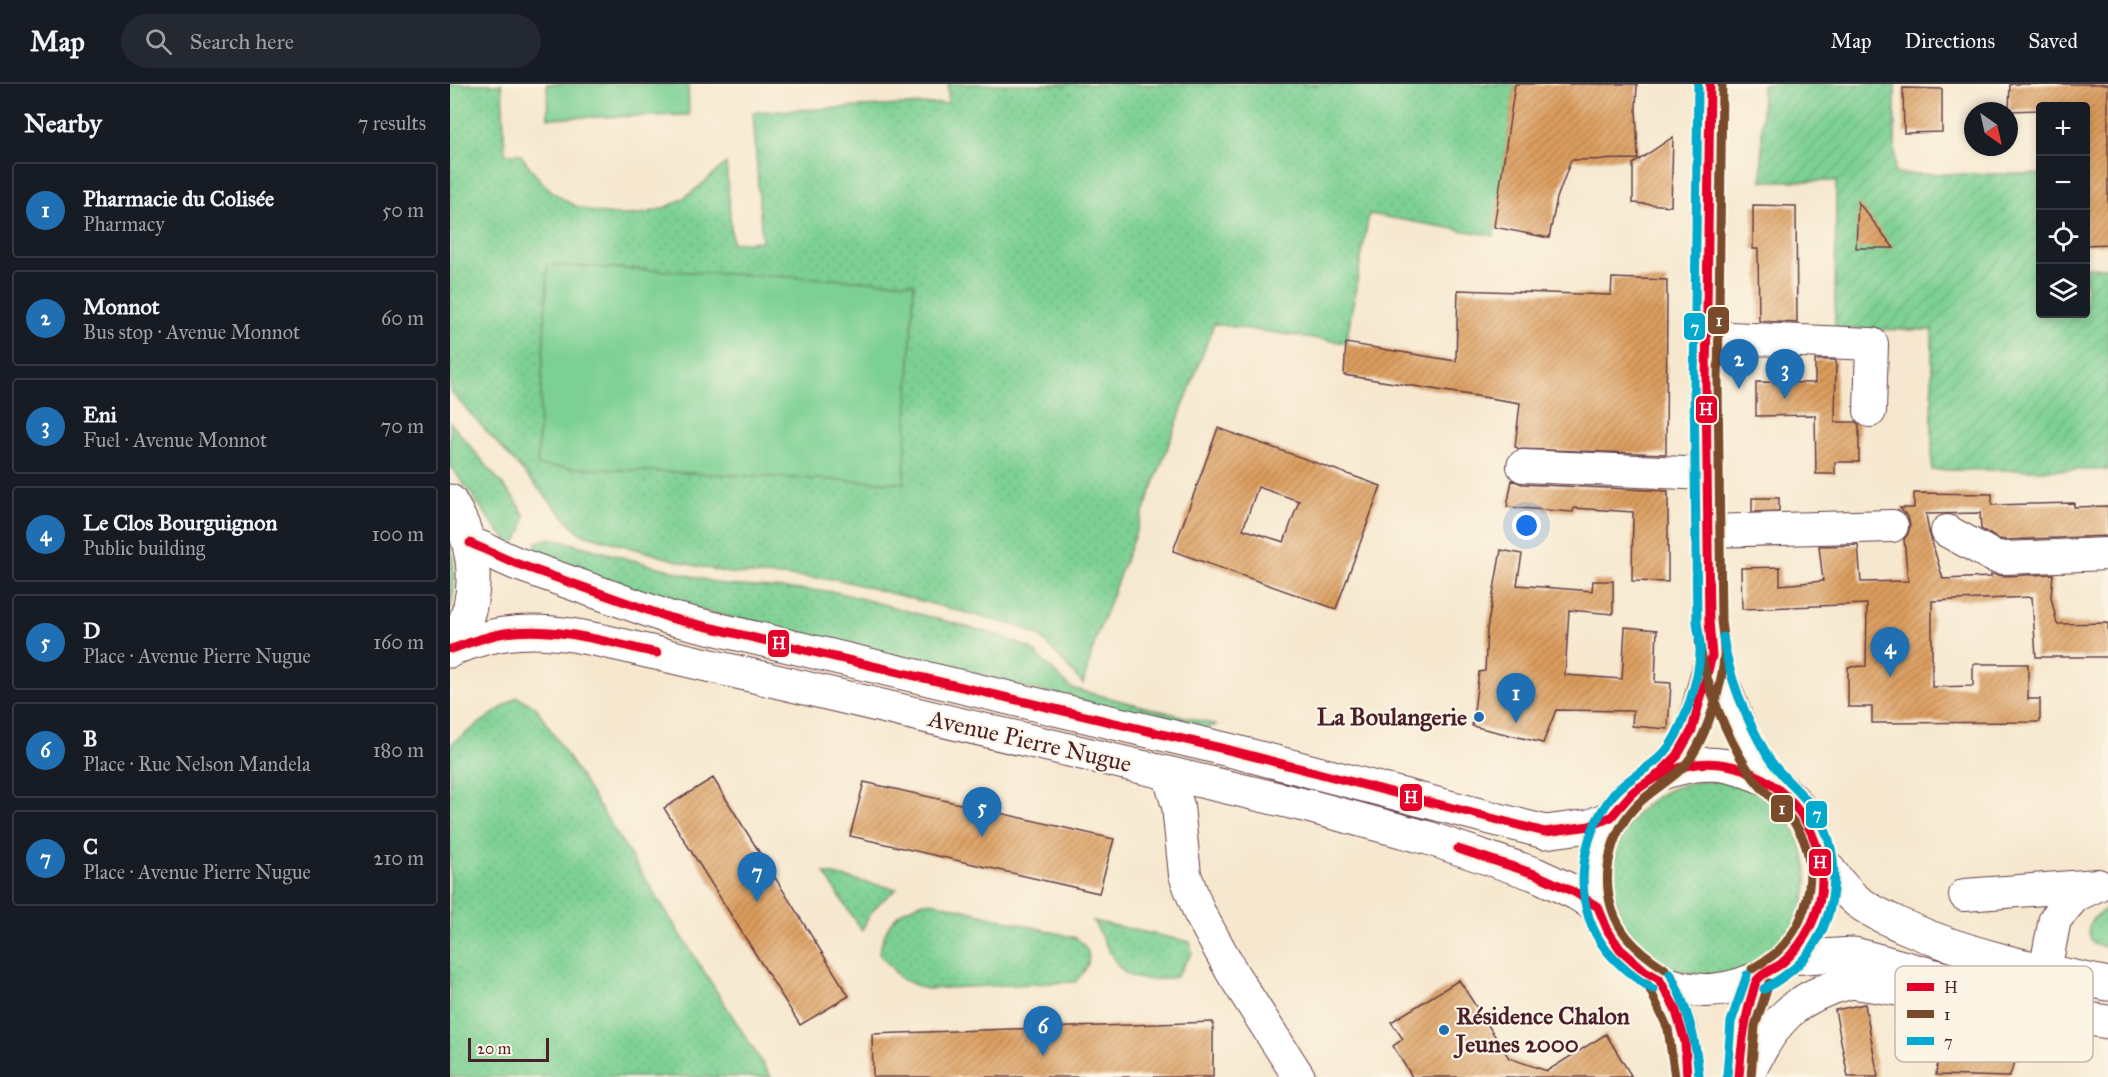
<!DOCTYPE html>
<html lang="en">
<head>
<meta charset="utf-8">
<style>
	body { margin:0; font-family:"IM FELL Great Primer",serif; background:#242831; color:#f1f3f6 }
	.controls { position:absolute; right:18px; top:18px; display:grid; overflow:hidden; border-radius:6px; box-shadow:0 3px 9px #0003 }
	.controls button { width:54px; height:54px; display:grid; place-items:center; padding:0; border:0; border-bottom:2px solid #363941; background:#171b24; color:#f1f3f6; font:30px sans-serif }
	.compass { position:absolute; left:1514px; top:18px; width:54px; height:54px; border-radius:50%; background:#171b24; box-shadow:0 3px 9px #0003; rotate:146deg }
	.scale { position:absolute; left:18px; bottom:15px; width:81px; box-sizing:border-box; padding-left:6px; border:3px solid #4a1f2b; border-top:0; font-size:16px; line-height:21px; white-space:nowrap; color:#4a1f2b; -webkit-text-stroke:4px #fcf5e5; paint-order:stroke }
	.you { position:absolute; left:1077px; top:442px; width:21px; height:21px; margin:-15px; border:4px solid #fff; border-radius:50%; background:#1a73e8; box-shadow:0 0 0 9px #1a73e833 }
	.badge { display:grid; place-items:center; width:39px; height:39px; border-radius:50%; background:#1f6fb2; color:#fff; font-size:20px; font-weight:700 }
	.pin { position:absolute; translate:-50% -50px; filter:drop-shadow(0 2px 3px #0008) }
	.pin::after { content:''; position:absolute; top:32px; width:21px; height:18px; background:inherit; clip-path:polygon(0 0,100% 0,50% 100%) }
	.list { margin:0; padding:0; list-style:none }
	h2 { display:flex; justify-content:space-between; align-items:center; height:78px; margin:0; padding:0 24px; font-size:26px }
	h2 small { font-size:20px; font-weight:400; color:#9ea1a6 }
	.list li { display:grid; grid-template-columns:39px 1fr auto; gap:18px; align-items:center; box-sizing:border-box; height:96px; margin:0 12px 12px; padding:0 12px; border:2px solid #363941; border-radius:6px }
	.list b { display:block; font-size:22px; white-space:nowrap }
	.list p { margin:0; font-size:20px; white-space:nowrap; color:#9ea1a6 }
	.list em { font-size:20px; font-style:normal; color:#9ea1a6 }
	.icon { flex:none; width:33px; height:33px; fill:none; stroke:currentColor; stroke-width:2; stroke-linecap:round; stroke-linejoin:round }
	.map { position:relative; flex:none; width:1658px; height:993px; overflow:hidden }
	header { display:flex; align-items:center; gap:36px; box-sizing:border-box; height:84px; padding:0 30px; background:#171b24; border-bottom:2px solid #363941 }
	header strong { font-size:28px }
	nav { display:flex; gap:33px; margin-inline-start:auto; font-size:21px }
	.search { width:420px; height:54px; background:#242831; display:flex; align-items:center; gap:15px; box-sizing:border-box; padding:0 21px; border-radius:33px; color:#9ea1a6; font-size:22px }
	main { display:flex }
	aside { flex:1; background:#171b24 }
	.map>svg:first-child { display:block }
	.grass { fill:url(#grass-dots); stroke:#63785f; stroke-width:1.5 }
	.garden { fill:url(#garden-furrows); stroke:#63785f; stroke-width:1.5 }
	.pitch { fill:#7cd093; stroke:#63785f; stroke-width:1.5 }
	.building { fill:url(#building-hatch); fill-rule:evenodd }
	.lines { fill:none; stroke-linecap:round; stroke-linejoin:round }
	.minor-casing { stroke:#643d44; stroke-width:34 }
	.major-casing { stroke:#643d44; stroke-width:35 }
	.minor { stroke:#fff; stroke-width:32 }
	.major { stroke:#fff; stroke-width:33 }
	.bus-1-casing { stroke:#fcf5e5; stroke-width:14 }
	.bus-2-casing { stroke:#fcf5e5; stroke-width:14 }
	.bus-3-casing { stroke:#fcf5e5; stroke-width:14 }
	.bus-1 { stroke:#e4002b; stroke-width:9 }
	.bus-2 { stroke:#7a4b2a; stroke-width:9 }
	.bus-3 { stroke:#00a9ce; stroke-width:9 }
	.poi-dot { fill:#1f6fb2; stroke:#fcf5e5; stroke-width:2 }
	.labels { text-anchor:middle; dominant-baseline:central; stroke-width:4.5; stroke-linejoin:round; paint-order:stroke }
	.poi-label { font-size:24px; font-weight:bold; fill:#4a1f2b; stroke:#fcf5e5; text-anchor:end }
	.street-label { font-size:24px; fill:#4a1f2b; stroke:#fcf5e5 }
	.key { fill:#fcf5e5; stroke:#c7b5ad; stroke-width:1.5 }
	.key-label { font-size:16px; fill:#4a1f2b }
	.line-badge { stroke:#fcf5e5; stroke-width:2 }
	.badge-label { font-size:16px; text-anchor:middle; font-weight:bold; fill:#fff }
</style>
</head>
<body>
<header>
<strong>Map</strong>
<div class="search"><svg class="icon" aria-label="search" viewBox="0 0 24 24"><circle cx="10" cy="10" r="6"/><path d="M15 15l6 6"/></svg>Search here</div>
<nav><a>Map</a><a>Directions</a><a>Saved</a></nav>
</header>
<main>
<aside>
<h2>Nearby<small>7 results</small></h2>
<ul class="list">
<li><span class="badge">1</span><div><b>Pharmacie du Colisée</b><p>Pharmacy</p></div><em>50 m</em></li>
<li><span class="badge">2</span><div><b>Monnot</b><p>Bus stop · Avenue Monnot</p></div><em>60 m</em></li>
<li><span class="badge">3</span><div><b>Eni</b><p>Fuel · Avenue Monnot</p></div><em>70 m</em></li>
<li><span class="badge">4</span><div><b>Le Clos Bourguignon</b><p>Public building</p></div><em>100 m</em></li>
<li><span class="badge">5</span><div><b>D</b><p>Place · Avenue Pierre Nugue</p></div><em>160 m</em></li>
<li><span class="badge">6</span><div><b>B</b><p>Place · Rue Nelson Mandela</p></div><em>180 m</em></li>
<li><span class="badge">7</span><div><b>C</b><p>Place · Avenue Pierre Nugue</p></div><em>210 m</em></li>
</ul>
</aside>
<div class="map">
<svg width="1658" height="993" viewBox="0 0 1658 993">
	<defs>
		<pattern id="grass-dots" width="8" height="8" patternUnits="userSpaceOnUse" patternTransform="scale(1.5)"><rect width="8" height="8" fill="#7cd093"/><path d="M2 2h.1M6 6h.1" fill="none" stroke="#6db27f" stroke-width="1.8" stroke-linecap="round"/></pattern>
		<pattern id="garden-furrows" width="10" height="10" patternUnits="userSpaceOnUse" patternTransform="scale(1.5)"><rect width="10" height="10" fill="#7cd093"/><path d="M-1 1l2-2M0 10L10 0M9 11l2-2" fill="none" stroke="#6db27f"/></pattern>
		<pattern id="building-hatch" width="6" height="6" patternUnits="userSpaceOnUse" patternTransform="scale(1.5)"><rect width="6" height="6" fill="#db9d5d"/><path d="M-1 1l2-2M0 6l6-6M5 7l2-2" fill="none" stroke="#b47f4d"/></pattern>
	</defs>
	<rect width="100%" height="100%" fill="#fcf5e5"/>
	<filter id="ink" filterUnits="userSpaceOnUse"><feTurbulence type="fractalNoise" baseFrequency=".0167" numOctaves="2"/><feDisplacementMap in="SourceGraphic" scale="12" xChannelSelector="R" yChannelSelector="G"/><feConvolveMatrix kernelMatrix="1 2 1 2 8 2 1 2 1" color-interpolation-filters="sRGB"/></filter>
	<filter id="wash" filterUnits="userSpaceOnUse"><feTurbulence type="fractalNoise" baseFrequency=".008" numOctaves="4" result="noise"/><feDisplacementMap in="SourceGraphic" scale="24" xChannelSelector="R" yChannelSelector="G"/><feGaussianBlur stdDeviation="1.35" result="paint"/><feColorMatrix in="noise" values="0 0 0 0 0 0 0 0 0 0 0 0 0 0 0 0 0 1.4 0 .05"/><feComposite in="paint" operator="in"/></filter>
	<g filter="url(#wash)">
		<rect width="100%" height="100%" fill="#f6e8cf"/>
		<!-- grass -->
		<path class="grass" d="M 0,0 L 52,0 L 55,70 L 70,70 C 81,85 91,100 107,111 C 138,134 186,137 221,121 C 242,111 259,94 276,79 L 282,159 L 312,157 L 303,28 L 498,19 L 498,0 L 1065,0 L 1044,152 L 919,130 L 896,259 L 764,240 L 646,554 L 633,600 L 591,553 L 571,543 L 386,495 L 279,489 L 242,481 L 130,449 L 118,437 L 0,307 Z
			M 0,338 L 66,417 L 75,432 L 72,447 L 64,461 L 48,447 L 0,381 Z
			M 101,454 L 275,501 L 387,508 L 551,552 L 581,565 L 621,604 L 766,641 L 754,646 L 225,520 L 82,471 L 87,458 Z
			M 0,455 C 6,483 6,501 0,528 Z
			M 67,613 L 86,623 L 321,993 L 0,993 L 0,664 L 2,659 Z
			M1163 794a97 97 0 1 1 194 0a97 97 0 1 1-194 0Z
			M 374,789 L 447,805 C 429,818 420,826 412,847 Z
			M 474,818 L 487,819 L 626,854 C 645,867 641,883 625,898 L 475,905 L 451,895 L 429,869 C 436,840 444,827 474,818 Z
			M 1658,824 L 1658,863 L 1643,860 C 1633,841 1641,834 1658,824 Z
			M 643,837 L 740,858 L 742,869 L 726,893 C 665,904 669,880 643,837 Z"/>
		<!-- garden -->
		<path class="garden" d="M 1312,0 L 1445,0 L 1445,90 L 1590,90 L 1590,230 L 1636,230 L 1636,183 L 1658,183 L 1658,386 L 1482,386 L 1482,246 L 1385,245 L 1386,97 L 1312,97 Z"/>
		<!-- pitch -->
		<path class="pitch" d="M 97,0 L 238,0 L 239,31 L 98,34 Z
			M 98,181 L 464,199 L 454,399 L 87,382 Z"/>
		<g id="blocks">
			<!-- building -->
			<path class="building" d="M 1065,0 L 1187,0 L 1186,24 L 1188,75 L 1121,76 L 1107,114 L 1099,154 L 1044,143 Z
				M 1560,0 L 1658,0 L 1658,160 L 1635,161 L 1635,22 L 1590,22 L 1590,26 L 1559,27 Z
				M 1453,4 L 1492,5 L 1492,48 L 1454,49 Z
				M 1223,53 L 1221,122 L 1183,119 L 1183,80 Z
				M 1408,118 L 1444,164 L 1406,164 Z
				M 1303,121 L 1346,122 L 1347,239 L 1309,237 L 1308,165 L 1303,165 Z
				M 1162,194 L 1217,196 L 1216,370 L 1068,365 L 1068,364 L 1065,363 L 1070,319 L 894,291 L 896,259 L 1006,277 L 1008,206 L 1161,211 Z
				M 1365,276 L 1386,276 L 1385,338 L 1406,338 L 1409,341 L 1409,378 L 1385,378 L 1385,390 L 1366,390 L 1365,331 L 1306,332 L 1306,298 L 1365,299 Z
				M 768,344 L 931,402 L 886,525 L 723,467 ZM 808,403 L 849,417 L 834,458 L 793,445 Z
				M 1062,396 L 1072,400 L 1218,407 L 1218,498 L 1182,497 L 1183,428 L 1124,424 L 1123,428 L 1057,423 Z
				M 1464,409 L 1542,410 L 1542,421 L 1624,419 L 1624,423 L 1658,422 L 1658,452 L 1555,456 L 1549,455 L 1531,445 L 1530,429 L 1476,430 L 1479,448 L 1493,495 L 1541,493 L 1541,490 L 1554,492 L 1603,490 L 1601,513 L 1607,540 L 1658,539 L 1658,573 L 1586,573 L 1582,513 L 1482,517 L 1482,603 L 1523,602 L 1523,580 L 1578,580 L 1578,615 L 1590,615 L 1590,638 L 1422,639 L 1422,623 L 1398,623 L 1398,583 L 1416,582 L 1417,520 L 1292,525 L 1291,484 L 1330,483 L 1330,501 L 1373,497 L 1369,462 L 1408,461 L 1411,498 L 1458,497 L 1454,455 L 1458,450 L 1460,441 L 1458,433 L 1450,424 L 1464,424 Z
				M 1302,414 L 1329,414 L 1329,427 L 1302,428 Z
				M 1051,466 L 1072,470 L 1067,501 L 1142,507 L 1143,497 L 1163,497 L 1163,530 L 1119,526 L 1115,591 L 1172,595 L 1175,543 L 1207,546 L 1205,598 L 1221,599 L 1218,645 L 1182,642 L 1183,627 L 1106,626 L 1093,659 L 1022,642 L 1029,588 L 1035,587 L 1037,545 Z
				M 263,694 L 399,912 L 350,941 L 214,724 Z
				M 414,698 L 664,755 L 649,809 L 400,752 Z
				M 1009,896 L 1059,974 L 1097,987 L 1156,950 L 1182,993 L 962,993 L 943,962 L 953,955 L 941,938 Z
				M 1415,920 L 1428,993 L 1398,993 L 1385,926 Z
				M 763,938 L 763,993 L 423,993 L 422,950 Z
				M 1490,958 L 1568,971 L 1559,993 L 1486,991 Z"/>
		</g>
	</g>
	<g filter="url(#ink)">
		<use href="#blocks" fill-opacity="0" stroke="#643d44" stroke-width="1.5"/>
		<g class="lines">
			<defs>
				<path id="minor" d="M 1256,253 L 1422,260 L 1420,327
					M 1073,382 L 1258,390
					M 1259,447 L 1442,442
					M 1497,447 L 1543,472 L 1554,474 L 1658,470
					M 718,689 L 728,722 L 735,791 L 749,828 L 783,890 L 849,993
					M 1515,811 L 1647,801
					M 1595,887 L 1605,835 L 1625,812 L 1648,801"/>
				<path id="major" d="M 1260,0 L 1256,301 L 1259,537 C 1260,548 1259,562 1263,573 C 1266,584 1271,596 1276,607 C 1285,632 1295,658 1309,681 C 1319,696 1332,705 1344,717 C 1362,737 1373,770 1372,797 C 1369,877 1280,931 1207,895 C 1196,889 1188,881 1179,873 C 1156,853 1144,822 1145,792 C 1145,761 1159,726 1183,707 C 1199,695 1218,687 1229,670 C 1247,641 1253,605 1262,572
					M 0,417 C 30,466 32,519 0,567
					M 20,459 L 65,479 L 220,534 L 779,666 L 1095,748 L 1140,742 L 1161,733
					M 1,565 C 19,559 36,552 55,550 C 106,542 160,559 210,570 L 862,723 L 978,754 L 1085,790 L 1126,809 L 1148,823
					M 1209,690 C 1252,675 1279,677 1320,697
					M 1371,775 C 1382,790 1392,805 1407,817 C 1421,828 1438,835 1455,843 C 1520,872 1589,886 1658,900
					M 1338,874 L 1404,870 L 1492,894
					M 1209,895 C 1230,933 1234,950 1237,993
					M 1289,993 L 1293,940 L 1308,895
					M 1297,993 C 1321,939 1343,912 1402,898 L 1658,938"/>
			</defs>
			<!-- minor casing -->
			<use href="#minor" class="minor-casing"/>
			<!-- major casing -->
			<use href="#major" class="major-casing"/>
			<!-- minor -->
			<use href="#minor" class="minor"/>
			<!-- major -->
			<use href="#major" class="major"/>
			<defs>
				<path id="bus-1" d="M 20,459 L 65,479 L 220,534 L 779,666 L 1095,748 L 1140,742 L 1161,733 L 1182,709 L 1209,690 L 1227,672 L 1242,646 L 1262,572 L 1259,537 L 1256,301 L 1260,0
					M 1,565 C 19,559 36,552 55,549 C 106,542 157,558 207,569
					M 1184,707 C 1203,694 1223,683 1246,680 C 1313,672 1372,731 1372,796 C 1372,827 1355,860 1331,880 C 1324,885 1314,888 1308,895 C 1305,898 1304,904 1303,908 C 1294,936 1291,964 1289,993
					M 1008,765 L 1085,790 L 1126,809 L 1148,823 L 1158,847 L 1170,865 L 1195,887 L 1209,895 L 1225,924 L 1235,958 L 1237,993"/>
				<path id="bus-2" d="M 1249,557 C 1256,602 1275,650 1300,689 C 1312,708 1332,721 1345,740 C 1371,779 1361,835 1328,867 C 1321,874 1311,879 1302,885
					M 1215,885 C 1201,876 1188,867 1177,853 C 1147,815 1153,758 1185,723 C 1202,704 1227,695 1242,672 C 1258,646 1272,603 1274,573 C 1275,560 1272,548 1271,536 L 1268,301 L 1272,0
					M 1198,901 L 1218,945 L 1225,993
					M 1301,993 L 1305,942 L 1319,899"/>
				<path id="bus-3" d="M 1273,553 C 1279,595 1297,637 1318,673 C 1331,694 1353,708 1366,729 C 1393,770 1388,828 1360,867 C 1348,884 1331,895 1314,905
					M 1220,889 C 1237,923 1246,954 1249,992
					M 1203,905 C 1186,895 1170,883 1157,867 C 1121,821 1128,755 1163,711 C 1180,691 1207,682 1221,660 C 1235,638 1249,595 1250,569 C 1251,558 1248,548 1247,537 L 1244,301 L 1248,0
					M 1277,992 L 1281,938 L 1297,891"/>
			</defs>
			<!-- bus-1 casing -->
			<use href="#bus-1" class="bus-1-casing"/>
			<!-- bus-2 casing -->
			<use href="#bus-2" class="bus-2-casing"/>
			<!-- bus-3 casing -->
			<use href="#bus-3" class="bus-3-casing"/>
			<!-- bus-1 -->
			<use href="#bus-1" class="bus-1"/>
			<!-- bus-2 -->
			<use href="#bus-2" class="bus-2"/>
			<!-- bus-3 -->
			<use href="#bus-3" class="bus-3"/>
		</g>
	</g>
	<!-- markers -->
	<g class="poi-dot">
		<circle cx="1029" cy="633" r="6"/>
		<circle cx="994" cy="946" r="6"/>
	</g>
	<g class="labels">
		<!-- poi labels -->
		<g class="poi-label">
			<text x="1017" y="633">La Boulangerie</text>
			<text x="1006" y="932" text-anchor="start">Résidence Chalon<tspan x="1006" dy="28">Jeunes 2000</tspan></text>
		</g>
		<!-- street labels -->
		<g class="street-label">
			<text transform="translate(580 657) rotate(13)">Avenue Pierre Nugue</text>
		</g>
	</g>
	<!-- legend -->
	<rect x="1445" y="882" width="198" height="96" rx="9" class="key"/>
	<rect x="1457" y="899" width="27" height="8" fill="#e4002b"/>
	<rect x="1457" y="926" width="27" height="8" fill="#7a4b2a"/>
	<rect x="1457" y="953" width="27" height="8" fill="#00a9ce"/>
	<g class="key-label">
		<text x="1494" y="909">H</text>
		<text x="1494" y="936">1</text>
		<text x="1494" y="963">7</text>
	</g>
	<g class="line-badge">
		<rect x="1257" y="222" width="23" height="29" rx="6" fill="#7a4b2a"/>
		<rect x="1233" y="228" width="23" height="29" rx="6" fill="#00a9ce"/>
		<rect x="1245" y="311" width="23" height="29" rx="6" fill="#e4002b"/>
		<rect x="317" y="545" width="23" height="29" rx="6" fill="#e4002b"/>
		<rect x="949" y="699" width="24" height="29" rx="6" fill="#e4002b"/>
		<rect x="1320" y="710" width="24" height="29" rx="6" fill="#7a4b2a"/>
		<rect x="1355" y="716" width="23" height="29" rx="6" fill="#00a9ce"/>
		<rect x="1358" y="764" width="24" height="29" rx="6" fill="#e4002b"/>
	</g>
	<g class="badge-label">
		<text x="1269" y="242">1</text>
		<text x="1245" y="249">7</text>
		<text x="1256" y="331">H</text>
		<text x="329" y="565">H</text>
		<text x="961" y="719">H</text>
		<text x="1332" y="730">1</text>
		<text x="1367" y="736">7</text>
		<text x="1370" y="784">H</text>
	</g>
</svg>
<div class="controls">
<button>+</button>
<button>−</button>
<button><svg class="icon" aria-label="locate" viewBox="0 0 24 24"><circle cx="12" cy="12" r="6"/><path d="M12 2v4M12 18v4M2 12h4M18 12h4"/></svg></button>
<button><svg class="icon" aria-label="layers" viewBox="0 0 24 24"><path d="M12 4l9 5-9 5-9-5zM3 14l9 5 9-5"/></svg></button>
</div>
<svg class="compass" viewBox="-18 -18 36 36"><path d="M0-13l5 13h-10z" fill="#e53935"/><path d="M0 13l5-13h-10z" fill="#9ea1a6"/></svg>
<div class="scale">20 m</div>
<div class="you"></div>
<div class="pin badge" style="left:1066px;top:639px">1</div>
<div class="pin badge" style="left:1289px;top:305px">2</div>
<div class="pin badge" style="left:1335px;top:315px">3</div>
<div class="pin badge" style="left:1440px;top:593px">4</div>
<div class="pin badge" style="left:532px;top:753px">5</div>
<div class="pin badge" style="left:593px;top:972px">6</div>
<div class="pin badge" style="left:307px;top:818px">7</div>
</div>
</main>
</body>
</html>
